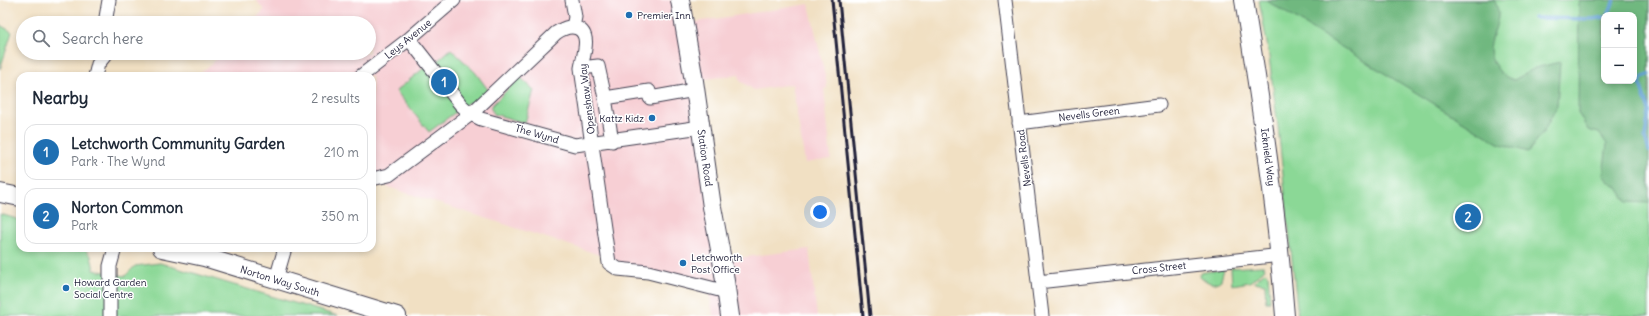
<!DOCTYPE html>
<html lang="en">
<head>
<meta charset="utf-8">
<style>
	body { margin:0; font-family:Delius,sans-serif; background:#f2f2f3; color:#1f2937 }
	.controls { position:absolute; right:12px; top:12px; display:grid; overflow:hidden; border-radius:8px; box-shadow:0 2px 6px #0003 }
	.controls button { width:36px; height:36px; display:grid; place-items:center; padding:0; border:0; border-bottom:1px solid #e0e1e3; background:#fff; color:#1f2937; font:20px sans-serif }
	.you { position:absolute; left:820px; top:212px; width:14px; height:14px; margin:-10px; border:3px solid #fff; border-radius:50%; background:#1a73e8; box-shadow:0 0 0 6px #1a73e833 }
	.badge { display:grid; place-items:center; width:26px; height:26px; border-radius:50%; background:#1f6fb2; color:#fff; font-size:13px; font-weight:700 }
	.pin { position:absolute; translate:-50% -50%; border:2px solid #fff; box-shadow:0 1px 4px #0006 }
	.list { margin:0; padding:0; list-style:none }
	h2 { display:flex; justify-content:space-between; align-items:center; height:52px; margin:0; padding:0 16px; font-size:17px }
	h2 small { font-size:13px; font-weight:400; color:#747a83 }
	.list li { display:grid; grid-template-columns:26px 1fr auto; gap:12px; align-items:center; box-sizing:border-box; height:56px; margin:0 8px 8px; padding:0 8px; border:1px solid #e0e1e3; border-radius:12px }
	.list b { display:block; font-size:15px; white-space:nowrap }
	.list p { margin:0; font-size:13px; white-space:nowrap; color:#747a83 }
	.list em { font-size:13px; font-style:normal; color:#747a83 }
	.icon { flex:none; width:22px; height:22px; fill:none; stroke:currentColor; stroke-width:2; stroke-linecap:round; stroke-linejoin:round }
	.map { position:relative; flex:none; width:1649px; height:316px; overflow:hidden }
	.search { position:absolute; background:#fff; box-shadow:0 2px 6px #0003; left:16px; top:16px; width:360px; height:44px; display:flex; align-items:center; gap:10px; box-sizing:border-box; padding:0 14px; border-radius:22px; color:#747a83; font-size:15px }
	.panel { position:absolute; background:#fff; box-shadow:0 2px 6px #0003; left:16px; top:72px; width:360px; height:180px; border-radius:12px }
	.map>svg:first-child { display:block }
	.built { fill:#f7cfd4 }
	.green { fill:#8bd896; stroke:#567d68; fill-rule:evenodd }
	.forest { fill:#70b87f; stroke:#496d5d; fill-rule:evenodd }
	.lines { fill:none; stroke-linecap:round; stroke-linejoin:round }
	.stream { stroke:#65a2d6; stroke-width:3.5 }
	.street-casing { stroke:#413e4f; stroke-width:15 }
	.secondary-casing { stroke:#413e4f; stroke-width:20 }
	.street { stroke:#fff; stroke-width:13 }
	.secondary { stroke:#fff; stroke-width:18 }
	.rail { stroke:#22223b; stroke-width:3 }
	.poi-dot { fill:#1f6fb2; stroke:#fff; stroke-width:1.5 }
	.labels { text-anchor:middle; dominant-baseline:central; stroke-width:3; stroke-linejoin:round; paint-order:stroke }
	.poi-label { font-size:10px; fill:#22223b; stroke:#fff; text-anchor:start }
	.street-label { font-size:10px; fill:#22223b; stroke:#fff }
</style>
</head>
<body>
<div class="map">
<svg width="1649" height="316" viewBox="0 0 1649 316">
	<rect width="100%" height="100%" fill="#fff"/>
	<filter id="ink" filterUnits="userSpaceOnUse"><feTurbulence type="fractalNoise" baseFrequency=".025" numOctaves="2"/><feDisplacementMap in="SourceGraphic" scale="8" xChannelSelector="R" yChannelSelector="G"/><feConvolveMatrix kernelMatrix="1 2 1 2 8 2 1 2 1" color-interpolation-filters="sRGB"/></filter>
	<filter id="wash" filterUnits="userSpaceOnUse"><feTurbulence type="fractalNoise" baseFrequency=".012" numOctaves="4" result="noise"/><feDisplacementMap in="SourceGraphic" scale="16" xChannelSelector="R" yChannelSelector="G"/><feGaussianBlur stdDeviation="0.9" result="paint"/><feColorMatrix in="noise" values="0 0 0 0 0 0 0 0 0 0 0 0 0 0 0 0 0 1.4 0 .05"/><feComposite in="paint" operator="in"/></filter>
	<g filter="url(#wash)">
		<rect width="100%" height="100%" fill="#f1e0c3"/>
		<!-- built -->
		<path class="built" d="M 256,0 L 680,0 L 689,23 L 809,4 L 826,80 L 827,88 L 824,89 L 831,159 L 805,163 L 792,84 L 754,90 L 740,81 L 739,75 L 698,80 L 722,260 L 809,249 L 817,316 L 713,316 L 710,294 L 588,251 L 388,187 L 372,179 L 372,76 L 197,76 L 224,53 L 369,53 L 369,23 L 252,23 L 264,10 Z"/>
		<!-- green -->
		<path class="green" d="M 1259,0 L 1649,0 L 1649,316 L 1298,316 L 1278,127 L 1268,49 ZM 1604,15 L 1634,15 L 1634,81 L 1604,81 Z
			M 0,25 L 12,32 L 0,69 Z
			M 451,49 L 475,72 L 489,91 L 473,106 L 469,102 L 429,132 L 396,91 L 425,67 L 434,64 Z
			M 520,77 L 534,90 L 525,123 L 494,114 L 490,107 Z
			M 0,214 L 20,220 L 20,248 L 84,248 L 91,256 L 94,270 L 125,276 L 135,266 L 160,263 L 338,316 L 0,316 Z
			M 1261,266 L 1264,266 L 1265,269 L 1250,282 L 1232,285 L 1231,268 Z
			M 1224,269 L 1221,280 C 1214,286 1207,283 1200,276 L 1200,273 Z
			M 1265,272 L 1268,274 L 1270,302 L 1266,302 L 1265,284 L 1254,282 Z"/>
		<!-- forest -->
		<path class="forest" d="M 1268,0 L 1494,0 C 1509,24 1477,42 1497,68 C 1502,75 1505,77 1514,80 L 1535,68 L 1560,62 L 1557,106 L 1544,131 L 1528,152 L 1498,143 L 1270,3 Z
			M 1579,0 L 1649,0 L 1649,203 L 1627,202 L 1618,188 L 1609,182 L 1603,175 L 1607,144 L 1599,133 L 1588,130 L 1578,113 ZM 1604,15 L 1634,15 L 1634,81 L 1604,81 Z"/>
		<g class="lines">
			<!-- stream -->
			<path class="stream" d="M 1608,15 L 1614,0
				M 1534,18 L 1593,19 L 1604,17
				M 1649,74 L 1642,78 L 1640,84 L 1649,111 L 1645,138 L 1649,151"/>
		</g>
	</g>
	<g filter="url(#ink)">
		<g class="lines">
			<defs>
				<path id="street" d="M 572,0 L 575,17 L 573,27
					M 1005,0 L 1042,316
					M 105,23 L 109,0
					M 409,39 L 461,105 L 471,114 L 481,119 L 575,145 L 701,127
					M 581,68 L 598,66 L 605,98 L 649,91 L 650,98 L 695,90
					M 95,76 L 98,64 L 107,53
					M 361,76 L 409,39 L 454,0
					M 605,98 L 612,141
					M 1019,123 L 1159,105
					M 372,179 L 389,175 L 471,114 L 556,33 C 562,29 569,25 577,28 C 592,34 583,56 581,68 L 609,263 L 618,269 L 648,272 L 727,292
					M 276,279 L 285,248
					M 1038,282 L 1281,255
					M 110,316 L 110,266 L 115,248"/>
				<path id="secondary" d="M 680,0 L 694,81 L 712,207 L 722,260 L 730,316
					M 1244,0 C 1261,105 1277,210 1285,316
					M 0,193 L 20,197
					M 162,248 L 204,257 L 397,316"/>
			</defs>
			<!-- street casing -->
			<use href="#street" class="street-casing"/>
			<!-- secondary casing -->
			<use href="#secondary" class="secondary-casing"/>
			<!-- street -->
			<use href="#street" class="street"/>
			<!-- secondary -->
			<use href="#secondary" class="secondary"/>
			<!-- rail -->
			<path class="rail" d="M 832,0 L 863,316
				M 839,0 L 870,316"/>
		</g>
	</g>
	<!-- markers -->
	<g class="poi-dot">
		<circle cx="629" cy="15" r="4"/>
		<circle cx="652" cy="118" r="4"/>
		<circle cx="683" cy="263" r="4"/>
		<circle cx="66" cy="288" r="4"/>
	</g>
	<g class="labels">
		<!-- poi labels -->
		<g class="poi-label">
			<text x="637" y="15">Premier Inn</text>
			<text x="644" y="118" text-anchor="end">Kattz Kidz</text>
			<text x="691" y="257">Letchworth<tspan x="691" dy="12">Post Office</tspan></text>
			<text x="74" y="282">Howard Garden<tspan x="74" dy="12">Social Centre</tspan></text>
		</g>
		<!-- street labels -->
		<g class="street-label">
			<text transform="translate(408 39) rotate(-39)">Leys Avenue</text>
			<text transform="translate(587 99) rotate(-97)">Openshaw Way</text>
			<text transform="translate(1089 114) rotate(-7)">Nevells Green</text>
			<text transform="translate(537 134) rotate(16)">The Wynd</text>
			<text transform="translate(1268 157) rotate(83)">Icknield Way</text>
			<text transform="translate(705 158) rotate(82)">Station Road</text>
			<text transform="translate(1024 158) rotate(-97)">Nevells Road</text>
			<text transform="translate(1159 268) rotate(-6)">Cross Street</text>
			<text transform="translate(280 281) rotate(17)">Norton Way South</text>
		</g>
	</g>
</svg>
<div class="controls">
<button>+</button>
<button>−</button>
</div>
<div class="you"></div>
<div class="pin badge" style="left:444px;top:82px">1</div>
<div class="pin badge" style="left:1468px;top:217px">2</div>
<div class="search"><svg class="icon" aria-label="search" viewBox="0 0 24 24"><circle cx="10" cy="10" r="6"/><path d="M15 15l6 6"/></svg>Search here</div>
<section class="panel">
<h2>Nearby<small>2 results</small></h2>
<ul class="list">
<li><span class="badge">1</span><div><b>Letchworth Community Garden</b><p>Park · The Wynd</p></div><em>210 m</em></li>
<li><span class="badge">2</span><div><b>Norton Common</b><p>Park</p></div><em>350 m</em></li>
</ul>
</section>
</div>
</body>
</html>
